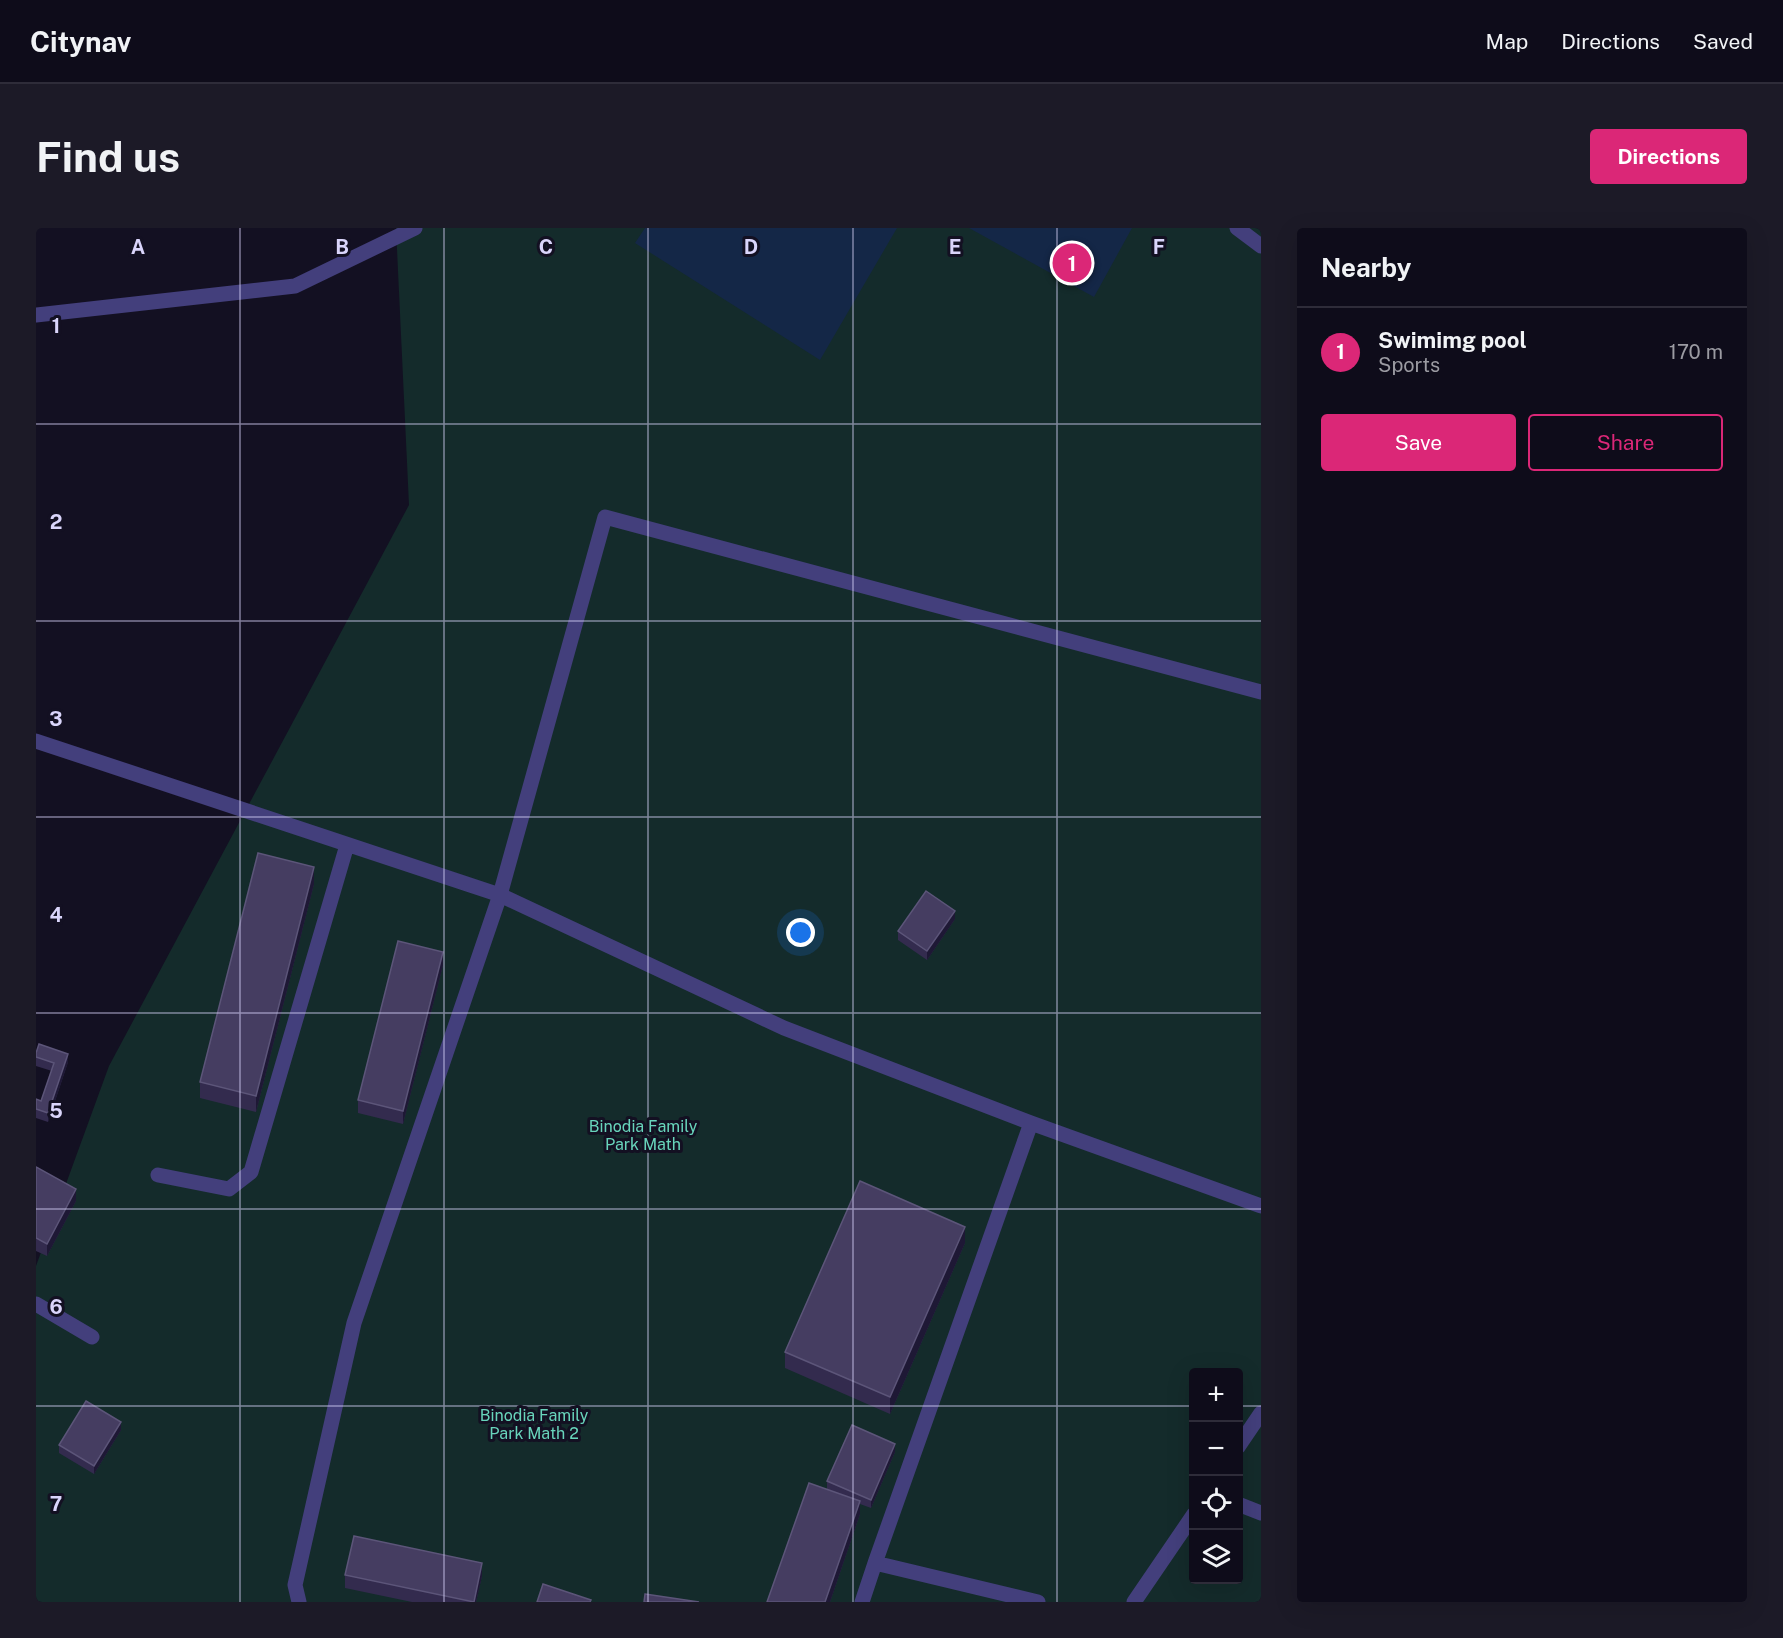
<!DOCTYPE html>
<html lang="en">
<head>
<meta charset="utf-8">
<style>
	body { margin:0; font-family:"Public Sans",sans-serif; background:#1c1a27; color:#f1f3f6 }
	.controls { position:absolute; right:18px; bottom:18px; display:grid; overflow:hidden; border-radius:6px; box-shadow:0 6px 24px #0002 }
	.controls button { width:54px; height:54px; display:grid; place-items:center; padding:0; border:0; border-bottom:2px solid #2e2c39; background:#0e0c1a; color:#f1f3f6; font:30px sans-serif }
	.you { position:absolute; left:765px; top:705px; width:21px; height:21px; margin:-15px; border:4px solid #fff; border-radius:50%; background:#1a73e8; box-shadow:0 0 0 9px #1a73e833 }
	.badge { display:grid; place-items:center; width:39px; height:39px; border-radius:50%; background:#db2777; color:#fff; font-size:20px; font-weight:700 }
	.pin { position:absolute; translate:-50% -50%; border:3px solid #fff; box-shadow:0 2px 6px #0006 }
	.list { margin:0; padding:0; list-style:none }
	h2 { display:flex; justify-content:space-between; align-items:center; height:78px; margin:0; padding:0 24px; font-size:26px }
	h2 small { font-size:20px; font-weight:400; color:#9b9ba2 }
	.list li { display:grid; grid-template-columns:39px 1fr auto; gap:18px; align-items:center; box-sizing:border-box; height:90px; padding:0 24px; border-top:2px solid #2e2c39 }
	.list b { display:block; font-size:22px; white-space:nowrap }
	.list p { margin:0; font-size:20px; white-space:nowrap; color:#9b9ba2 }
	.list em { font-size:20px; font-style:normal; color:#9b9ba2 }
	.actions { display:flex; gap:12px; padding:18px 24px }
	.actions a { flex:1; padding:14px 0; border:2px solid #db2777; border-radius:6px; text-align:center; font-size:21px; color:#db2777 }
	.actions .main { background:#db2777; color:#fff }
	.icon { flex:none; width:33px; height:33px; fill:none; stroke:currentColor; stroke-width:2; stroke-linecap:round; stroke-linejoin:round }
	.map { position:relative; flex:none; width:1225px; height:1374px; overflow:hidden; border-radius:6px }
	header { display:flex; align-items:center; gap:36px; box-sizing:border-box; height:84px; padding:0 30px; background:#0e0c1a; border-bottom:2px solid #2e2c39 }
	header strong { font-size:28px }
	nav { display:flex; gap:33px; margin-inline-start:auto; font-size:21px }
	.intro { display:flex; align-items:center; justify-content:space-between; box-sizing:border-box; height:144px; padding:0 36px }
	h1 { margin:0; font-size:42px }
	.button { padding:15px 27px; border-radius:6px; background:#db2777; color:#fff; font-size:21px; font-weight:700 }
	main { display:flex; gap:36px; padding:0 36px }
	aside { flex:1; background:#0e0c1a; border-radius:6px; box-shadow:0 6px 24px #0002 }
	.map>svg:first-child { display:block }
	.green { fill:#142b2b; fill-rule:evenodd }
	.water { fill:#142747 }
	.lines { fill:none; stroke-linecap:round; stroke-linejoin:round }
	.street { stroke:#433f7c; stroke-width:15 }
	.wall { fill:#332b4e }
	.shaded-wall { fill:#1e1835 }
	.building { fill:#453d61; stroke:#5c5579; stroke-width:1.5 }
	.grid { fill:none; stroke:#dad5fb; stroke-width:1.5; stroke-opacity:0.55 }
	.labels { text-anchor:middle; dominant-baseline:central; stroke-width:6; stroke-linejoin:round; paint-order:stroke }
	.park-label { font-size:16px; fill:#68d4bb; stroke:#131022 }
	.grid-label { font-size:20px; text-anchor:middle; font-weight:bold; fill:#dad5fb; stroke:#131022; stroke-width:6; stroke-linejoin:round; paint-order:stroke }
</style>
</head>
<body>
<header>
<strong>Citynav</strong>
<nav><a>Map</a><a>Directions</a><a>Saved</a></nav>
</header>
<div class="intro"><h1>Find us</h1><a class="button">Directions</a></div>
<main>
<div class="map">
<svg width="1225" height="1374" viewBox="0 0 1225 1374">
	<rect width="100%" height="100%" fill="#131022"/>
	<!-- green -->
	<path class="green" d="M 360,0 L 1225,0 L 1225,1374 L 0,1374 L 0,1038 L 73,838 L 373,277 ZM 1158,1144 L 1202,1144 L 1202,1352 L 1158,1352 Z"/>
	<!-- water -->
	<path class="water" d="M 609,0 L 861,0 L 784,132 L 599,15 Z
		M 933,0 L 1096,0 L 1058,69 Z"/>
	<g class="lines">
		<!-- street -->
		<path class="street" d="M 1201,0 L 1225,18
			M 0,87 L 259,58 L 379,0
			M 1225,464 L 569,289 L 464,667 L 748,800 L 995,895 L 1225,978
			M 0,513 L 464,667 L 318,1095 L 259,1357 L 263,1374
			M 995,895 L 839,1335 L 1002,1374
			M 122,947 L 193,961 L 215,944 L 311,617
			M 0,1076 L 56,1109
			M 1202,1219 L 1225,1185
			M 1202,1276 L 1225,1285
			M 826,1374 L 839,1335
			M 1098,1374 L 1158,1286"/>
	</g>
	<!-- wall -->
	<path class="wall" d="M 278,656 L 220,884 L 164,870 L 164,854 Z
		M 919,691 L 891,732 L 862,712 L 862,703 Z
		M 407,737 L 367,896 L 322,885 L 322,872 Z
		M 0,825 L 32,834 L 12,894 L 0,890 L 0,871 L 5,873 L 16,843 L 0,838 Z
		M 0,939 L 40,973 L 11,1028 L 0,1023 Z
		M 929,1015 L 854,1186 L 749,1140 L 749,1124 Z
		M 85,1202 L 58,1246 L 23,1225 L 23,1217 Z
		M 859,1224 L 835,1280 L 824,1276 L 824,1286 L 794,1374 L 731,1374 L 791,1262 L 791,1253 Z
		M 309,1347 L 446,1348 L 440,1374 L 376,1374 L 309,1360 Z"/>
	<!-- shaded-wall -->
	<path class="shaded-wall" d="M 278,639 L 278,656 L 220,884 L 220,868 Z
		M 919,683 L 919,691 L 891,732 L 891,723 Z
		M 407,724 L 407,737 L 367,896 L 367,883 Z
		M 32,826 L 32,834 L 12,894 L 12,885 Z
		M 40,961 L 40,973 L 11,1028 L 11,1016 Z
		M 929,999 L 929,1015 L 854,1186 L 854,1169 Z
		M 85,1194 L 85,1202 L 58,1246 L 58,1238 Z
		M 859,1216 L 859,1224 L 835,1280 L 835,1272 Z
		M 824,1273 L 824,1286 L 794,1374 L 789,1374 Z
		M 446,1335 L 446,1348 L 440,1374 L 438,1374 Z"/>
	<!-- building -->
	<path class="building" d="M 222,625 L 278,639 L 220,868 L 164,854 Z
		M 890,663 L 919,683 L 891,723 L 862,703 Z
		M 362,713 L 407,724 L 367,883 L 322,872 Z
		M 3,816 L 32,826 L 12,885 L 0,881 L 0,871 L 5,873 L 18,835 L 0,829 L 0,825 Z
		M 0,939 L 40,961 L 11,1016 L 0,1010 Z
		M 824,953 L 929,999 L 854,1169 L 749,1124 Z
		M 50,1173 L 85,1194 L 58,1238 L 23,1217 Z
		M 816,1197 L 859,1216 L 835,1272 L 791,1253 Z
		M 773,1255 L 824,1273 L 789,1374 L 731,1374 Z
		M 318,1308 L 446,1335 L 438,1374 L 309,1347 Z
		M 507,1356 L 555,1372 L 554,1374 L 501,1374 Z
		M 609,1366 L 663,1374 L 608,1374 Z"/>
	<!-- grid -->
	<path class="grid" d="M 204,0 L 204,1374M 408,0 L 408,1374M 612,0 L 612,1374M 817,0 L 817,1374M 1021,0 L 1021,1374M 0,196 L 1225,196M 0,393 L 1225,393M 0,589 L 1225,589M 0,785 L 1225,785M 0,981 L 1225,981M 0,1178 L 1158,1178M 1202,1178 L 1225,1178"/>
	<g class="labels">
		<!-- park labels -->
		<g class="park-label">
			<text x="607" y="898">Binodia Family<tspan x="607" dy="18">Park Math</tspan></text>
			<text x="498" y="1187">Binodia Family<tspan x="498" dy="18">Park Math 2</tspan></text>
		</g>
	</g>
	<g class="grid-label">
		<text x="102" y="26">A</text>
		<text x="306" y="26">B</text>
		<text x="510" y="26">C</text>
		<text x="715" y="26">D</text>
		<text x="919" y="26">E</text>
		<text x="1123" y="26">F</text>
		<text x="20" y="105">1</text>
		<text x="20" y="301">2</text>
		<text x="20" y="498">3</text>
		<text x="20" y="694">4</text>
		<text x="20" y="890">5</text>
		<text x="20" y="1086">6</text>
		<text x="20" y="1283">7</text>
	</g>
</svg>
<div class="controls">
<button>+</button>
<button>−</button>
<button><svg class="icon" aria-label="locate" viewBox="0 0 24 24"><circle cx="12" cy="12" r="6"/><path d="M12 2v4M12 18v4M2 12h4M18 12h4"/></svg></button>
<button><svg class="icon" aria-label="layers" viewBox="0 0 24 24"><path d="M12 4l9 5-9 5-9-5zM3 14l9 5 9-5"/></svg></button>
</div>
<div class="you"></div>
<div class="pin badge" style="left:1036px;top:35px">1</div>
</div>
<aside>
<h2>Nearby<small></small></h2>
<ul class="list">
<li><span class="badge">1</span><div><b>Swimimg pool</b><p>Sports</p></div><em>170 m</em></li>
</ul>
<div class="actions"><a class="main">Save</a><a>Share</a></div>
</aside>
</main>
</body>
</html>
